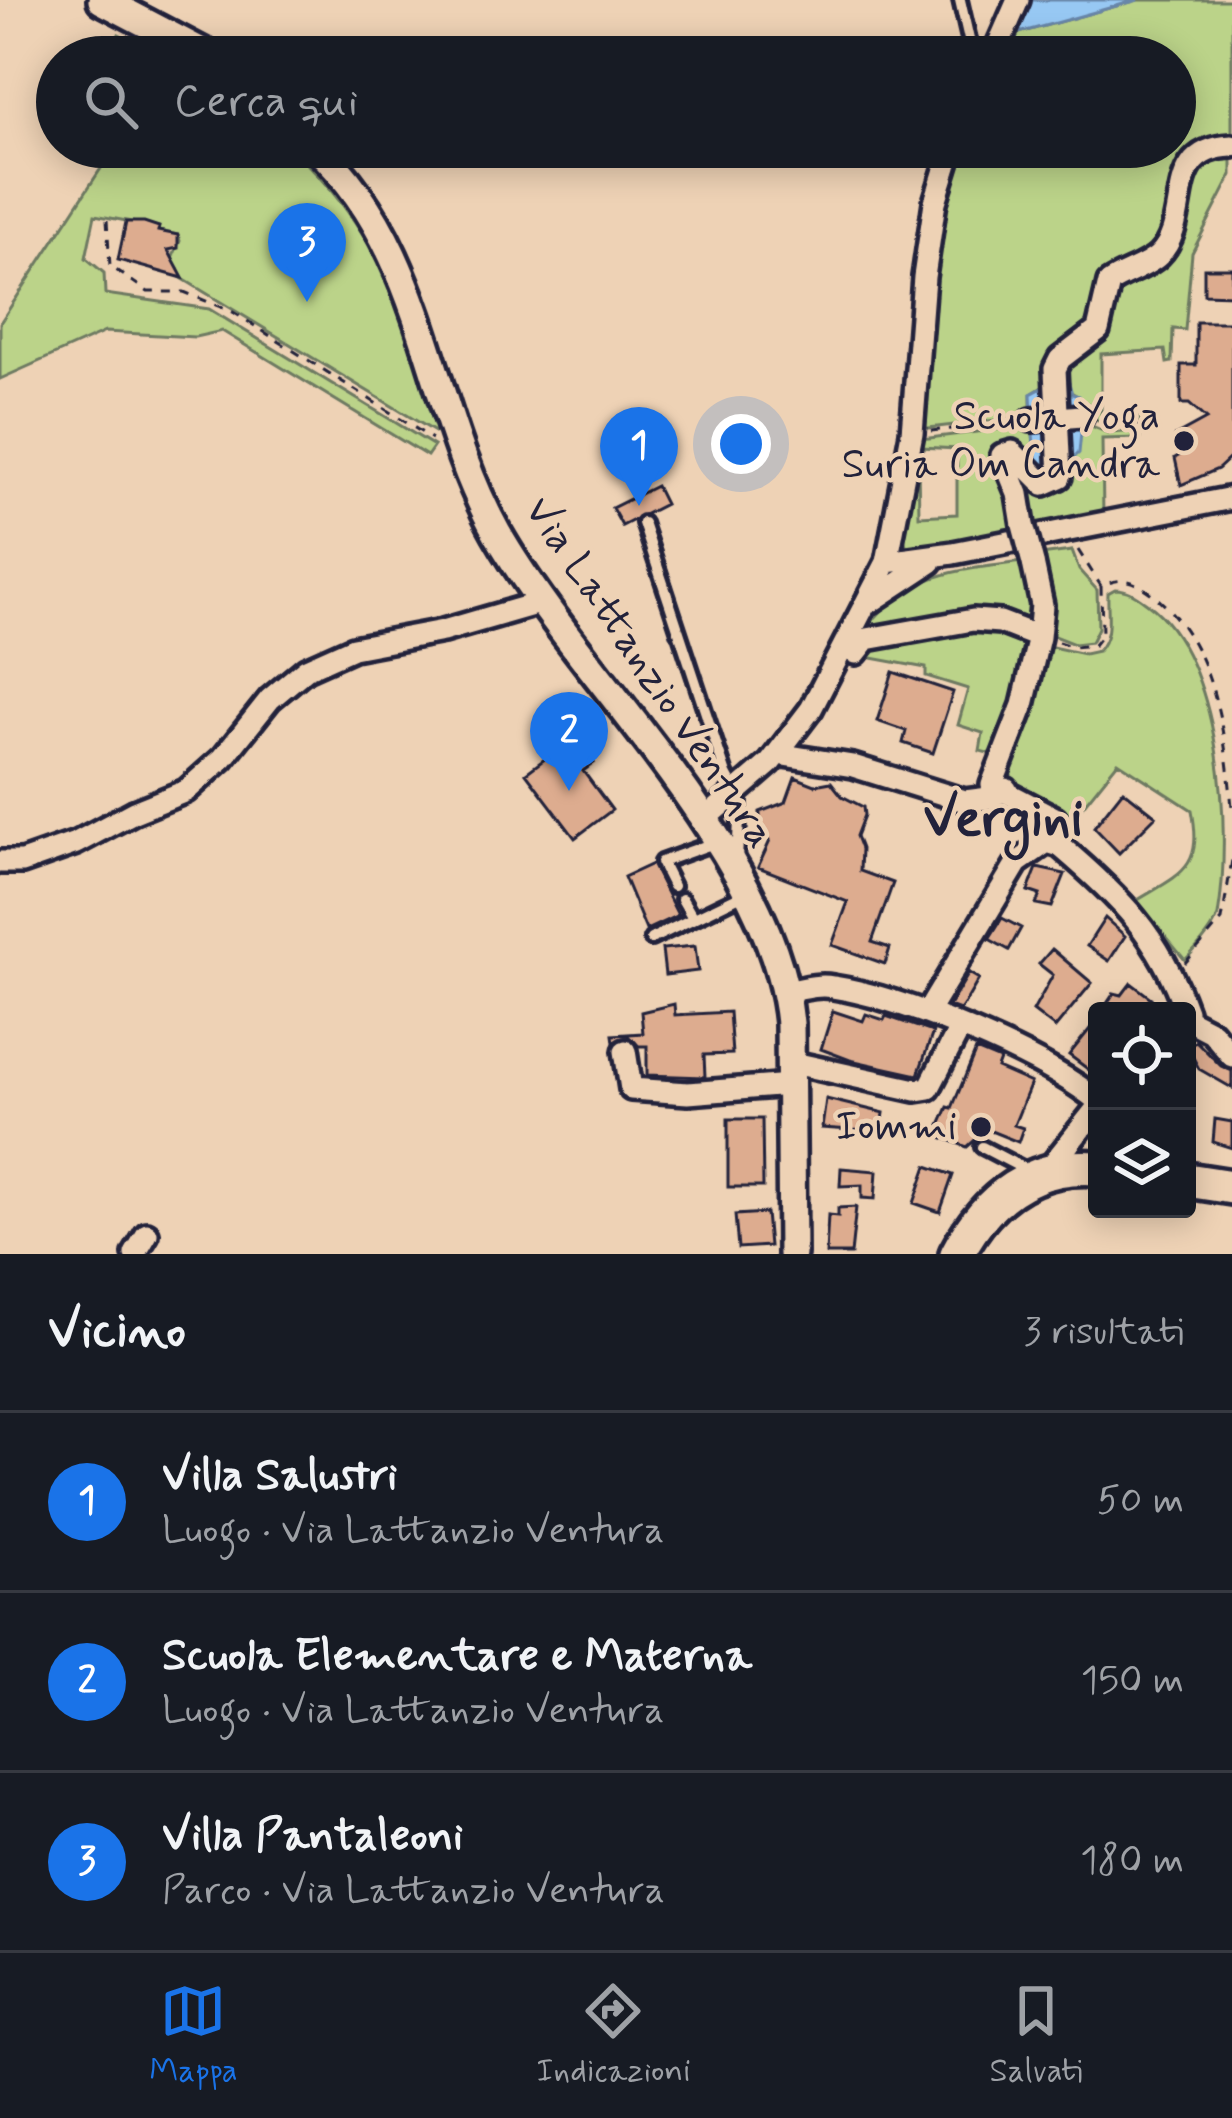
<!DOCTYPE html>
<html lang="it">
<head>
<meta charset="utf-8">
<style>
	body { margin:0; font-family:Mynerve,sans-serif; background:#20242c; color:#f1f3f6 }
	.controls { position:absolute; right:36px; bottom:36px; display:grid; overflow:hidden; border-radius:12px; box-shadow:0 6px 30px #0003 }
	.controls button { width:108px; height:108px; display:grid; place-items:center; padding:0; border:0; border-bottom:3px solid #363941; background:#171b24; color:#f1f3f6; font:60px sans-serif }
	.you { position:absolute; left:741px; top:444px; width:42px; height:42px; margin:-30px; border:9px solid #fff; border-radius:50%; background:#1a73e8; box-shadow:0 0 0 18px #1a73e833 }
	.badge { display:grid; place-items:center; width:78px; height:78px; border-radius:50%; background:#1a73e8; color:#fff; font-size:39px; font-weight:700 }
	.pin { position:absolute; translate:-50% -99px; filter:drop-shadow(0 3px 6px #0008) }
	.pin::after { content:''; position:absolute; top:63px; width:42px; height:36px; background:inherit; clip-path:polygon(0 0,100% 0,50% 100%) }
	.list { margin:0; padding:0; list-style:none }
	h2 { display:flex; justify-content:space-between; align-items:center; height:156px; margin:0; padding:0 48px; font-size:51px }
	h2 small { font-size:39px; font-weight:400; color:#9ea1a6 }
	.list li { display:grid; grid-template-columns:78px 1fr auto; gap:36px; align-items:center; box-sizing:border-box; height:180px; padding:0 48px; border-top:3px solid #363941 }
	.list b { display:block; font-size:45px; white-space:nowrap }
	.list p { margin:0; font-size:39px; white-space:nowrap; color:#9ea1a6 }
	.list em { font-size:39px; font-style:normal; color:#9ea1a6 }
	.icon { flex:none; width:66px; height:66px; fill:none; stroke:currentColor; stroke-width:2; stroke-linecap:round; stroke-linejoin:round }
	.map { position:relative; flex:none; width:1232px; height:1254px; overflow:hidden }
	.search { position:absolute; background:#171b24; box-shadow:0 6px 30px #0003; left:36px; right:36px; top:36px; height:132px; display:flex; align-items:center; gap:30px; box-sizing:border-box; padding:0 42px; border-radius:66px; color:#9ea1a6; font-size:45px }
	.sheet { height:696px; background:#171b24 }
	nav { display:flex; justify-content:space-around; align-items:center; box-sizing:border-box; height:168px; border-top:3px solid #363941; background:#171b24; font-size:33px; color:#9ea1a6 }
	nav a { display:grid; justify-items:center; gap:6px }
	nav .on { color:#1a73e8 }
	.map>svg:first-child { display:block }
	.green { fill:#bbd389; stroke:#6e7a62; stroke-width:3 }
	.water { fill:#97c8f3; stroke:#6886a9; stroke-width:3 }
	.building { fill:#ddac8f; stroke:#22223b; stroke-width:3 }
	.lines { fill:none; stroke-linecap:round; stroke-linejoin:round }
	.lane-casing { stroke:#22223b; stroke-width:20 }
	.street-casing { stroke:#22223b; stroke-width:30 }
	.secondary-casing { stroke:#22223b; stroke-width:36 }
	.primary-casing { stroke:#22223b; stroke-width:42 }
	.path { stroke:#22223b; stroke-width:3; stroke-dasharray:9 9; stroke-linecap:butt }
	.lane { stroke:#eed2b5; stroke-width:10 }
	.street { stroke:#eed2b5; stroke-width:21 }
	.secondary { stroke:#eed2b5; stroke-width:27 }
	.primary { stroke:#eed2b5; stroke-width:33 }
	.street-bridge-casing { stroke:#22223b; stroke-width:30; stroke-linecap:butt }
	.street-bridge { stroke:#eed2b5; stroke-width:21 }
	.poi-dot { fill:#22223b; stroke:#eed2b5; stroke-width:4.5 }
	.labels { text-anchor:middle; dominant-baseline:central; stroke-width:9; stroke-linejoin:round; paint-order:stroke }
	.poi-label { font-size:42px; fill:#22223b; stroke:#eed2b5; text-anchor:end }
	.street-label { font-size:42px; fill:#22223b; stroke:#eed2b5 }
	.district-label { font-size:54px; font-weight:bold; fill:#22223b; stroke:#eed2b5 }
</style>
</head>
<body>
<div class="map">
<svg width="1232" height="1254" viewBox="0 0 1232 1254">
	<rect width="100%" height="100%" fill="#eed2b5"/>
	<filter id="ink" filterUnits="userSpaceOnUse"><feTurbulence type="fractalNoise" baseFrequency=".00833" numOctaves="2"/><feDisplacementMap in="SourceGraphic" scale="24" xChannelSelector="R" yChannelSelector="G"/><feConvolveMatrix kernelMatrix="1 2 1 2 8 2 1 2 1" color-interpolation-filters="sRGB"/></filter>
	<g filter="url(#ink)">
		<!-- green -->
		<path class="green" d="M 1138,0 L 1232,0 L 1232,141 L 1203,140 C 1196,147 1188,154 1183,162 C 1155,207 1182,241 1122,265 C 1102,310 1076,369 1031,394 L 1031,416 L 920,429 L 934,244 L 960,147 L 1175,147 L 1175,57 L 1002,57 L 1012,35 Z
			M 119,34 L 168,57 L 108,57 Z
			M 115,147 L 290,147 C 328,183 363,227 385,275 C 408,325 422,383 440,435 L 178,276 L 178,269 L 171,261 L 180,241 L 178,235 L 158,231 L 158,227 L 95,215 L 86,258 L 104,273 L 105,294 L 209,309 L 434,446 L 427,456 L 222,331 L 195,337 L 105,332 L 0,379 L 0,323 Z
			M 1232,154 L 1232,175 L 1192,253 L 1185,330 L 1173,329 L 1172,362 L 1167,363 L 1165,350 L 1101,354 L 1101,414 L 1138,415 L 1139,422 L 1101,422 L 1082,414 L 1079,397 L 1058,384 L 1069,365 L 1112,327 C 1109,286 1125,283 1157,266 L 1188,190 L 1206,160 Z
			M 1082,422 L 1108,433 L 1140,431 L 1140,438 L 1102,439 L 1103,519 L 1029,532 L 1006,456 L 1053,491 L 1060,490 C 1068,479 1064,472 1068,461 C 1074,445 1082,439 1082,422 Z
			M 1032,425 L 1036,461 L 1056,465 L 1053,480 L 1023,461 L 1020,535 L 910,553 C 894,530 909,490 914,464 L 918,463 L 919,516 L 957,514 L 957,449 L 921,447 L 921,439 Z
			M 1072,551 L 1079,570 L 1097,590 L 1098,628 L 1091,642 L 1074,644 L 1046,633 L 1040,555 Z
			M 1029,561 L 1036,634 L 1002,619 L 863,634 C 905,570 959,571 1029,561 Z
			M 1115,589 C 1129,589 1137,596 1148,604 C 1222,658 1232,832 1218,916 C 1212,932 1197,948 1185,960 L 1136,901 C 1182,873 1203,869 1192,810 L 1118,762 L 1074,817 L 1001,785 L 1043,645 L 1084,654 L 1098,651 C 1113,635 1107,615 1108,593 Z
			M 970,626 L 1000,627 L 1033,640 L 1020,704 L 1010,706 L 999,756 L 980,751 L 983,733 L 958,725 L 968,689 L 926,676 L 926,668 L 861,656 L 868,647 Z"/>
		<!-- water -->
		<path class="water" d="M 1030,0 L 1138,0 L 1012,35 Z
			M 1069,383 L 1072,394 L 1079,396 L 1082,422 L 1079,453 L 1067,464 L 1040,467 L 1034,450 L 1031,394 L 1048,385 Z"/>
		<!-- building -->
		<path class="building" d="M 126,222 L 144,222 L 159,227 L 158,231 L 178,235 L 178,248 L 168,250 L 183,278 L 118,260 Z
			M 1204,268 L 1232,268 L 1232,295 L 1204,294 Z
			M 1196,322 L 1232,322 L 1232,456 L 1218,469 L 1181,485 L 1175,458 L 1180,455 L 1175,436 L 1206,419 L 1189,404 L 1181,404 L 1181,365 L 1196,365 Z
			M 656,486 L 665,504 L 622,526 L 612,508 Z
			M 893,672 L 953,692 L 933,753 L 903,743 L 906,731 L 877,721 Z
			M 574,737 L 594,763 L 583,771 L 612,810 L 575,838 L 526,773 Z
			M 795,777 L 815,785 L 831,782 L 842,796 L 863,807 L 864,815 L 856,836 L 861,849 L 860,871 L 893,883 L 872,942 L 890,948 L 885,964 L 832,945 L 848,902 L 758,867 L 770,841 L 760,826 L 760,812 L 786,802 Z
			M 1123,790 L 1156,816 L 1119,853 L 1094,827 Z
			M 652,864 L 678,915 L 646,930 L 624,877 Z
			M 1037,868 L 1065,874 L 1052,907 L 1036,904 L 1040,895 L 1028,891 Z
			M 1002,918 L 1021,928 L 1009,950 L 989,939 Z
			M 1105,918 L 1125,936 L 1109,961 L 1087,946 Z
			M 695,946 L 698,971 L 665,975 L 662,949 Z
			M 1052,949 L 1092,983 L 1055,1028 L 1033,1011 L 1053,975 L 1039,964 Z
			M 969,973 L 979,979 L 965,1003 L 960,1010 L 949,1006 Z
			M 1131,983 L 1151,998 L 1149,1001 L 1163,1011 L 1102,1011 L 1114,993 L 1122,995 Z
			M 674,1004 L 675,1015 L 729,1012 L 732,1054 L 704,1055 L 705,1077 L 647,1075 L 647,1046 L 639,1046 L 629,1037 L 614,1042 L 613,1035 L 643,1033 L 641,1012 Z
			M 833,1011 L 863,1021 L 866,1014 L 884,1020 L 886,1016 L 933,1032 L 918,1075 L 850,1060 L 821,1049 Z
			M 1097,1020 L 1097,1076 L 1069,1055 Z
			M 1196,1041 L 1221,1066 L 1232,1071 L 1232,1088 L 1199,1069 L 1187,1046 Z
			M 976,1050 L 1000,1060 L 997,1068 L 1031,1083 L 1014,1125 L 1023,1128 L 1018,1142 L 981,1127 L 976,1139 L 967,1147 L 936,1135 L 948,1107 L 952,1108 Z
			M 826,1099 L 884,1113 L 881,1132 L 822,1128 Z
			M 728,1119 L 762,1119 L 763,1187 L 728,1187 Z
			M 1215,1119 L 1232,1122 L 1232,1148 L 1213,1142 Z
			M 927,1166 L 953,1175 L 940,1212 L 914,1203 Z
			M 841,1168 L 877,1171 L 875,1199 L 862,1198 L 862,1185 L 840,1186 Z
			M 856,1207 L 851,1254 L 826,1254 L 828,1215 L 838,1216 L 838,1208 Z
			M 766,1213 L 769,1246 L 738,1248 L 735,1215 Z"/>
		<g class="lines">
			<defs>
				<path id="lane" d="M 960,0 L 973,57
					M 643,523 L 726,774 L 740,800 L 737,860
					M 673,886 L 661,862 L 714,843
					M 682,899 L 693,918
					M 651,939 L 744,894
					M 982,1147 L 1032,1173"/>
				<path id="street" d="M 993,57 L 1018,0
					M 1032,420 L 1082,416
					M 1023,525 L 1018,494 L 1002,455 L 1012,452 L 1044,484 L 1060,477 L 1055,369 L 1060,359 L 1098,330 L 1109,283 C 1123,273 1147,267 1159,255 C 1194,220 1160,149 1232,146
					M 887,562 L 953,553 L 1232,498
					M 1033,563 L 1042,605 L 1039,637
					M 872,601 L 931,562
					M 845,648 L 856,653 L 867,639 L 973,620 L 1000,622 L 1039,637 L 1023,705 L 992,785 L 1055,818 L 1047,842
					M 777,754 L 853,766 L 965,801 L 989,798 L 1006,789
					M 703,821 L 770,763 L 811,709 L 887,562 L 912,433 L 924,277 L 935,202 L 952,147
					M 0,862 L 22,862 L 76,843 L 134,812 L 186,791 L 223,758 L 270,699 L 306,669 L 353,648 L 443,631 L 543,602
					M 787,992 C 802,989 817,984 833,987 C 905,998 1041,1055 1097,1100
					M 927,1013 L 1017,863 L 1047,842 L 1060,846 C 1120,897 1159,935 1186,1011
					M 1187,1019 L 1212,1032 L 1232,1056
					M 625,1051 L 631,1089 L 688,1093 L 790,1085
					M 789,1062 L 916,1090 L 929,1088 L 960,1028
					M 1047,1171 L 1097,1108
					M 135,1254 L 147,1234"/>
				<path id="secondary" d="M 102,0 L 211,57
					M 316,147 C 427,250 427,408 497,533 C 582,682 773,850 790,1023 L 792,1254"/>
				<path id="primary" d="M 1187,1180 L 1232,1187
					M 957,1254 C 986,1198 1032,1163 1097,1168"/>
			</defs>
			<!-- lane casing -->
			<use href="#lane" class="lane-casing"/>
			<!-- street casing -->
			<use href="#street" class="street-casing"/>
			<!-- secondary casing -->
			<use href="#secondary" class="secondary-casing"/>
			<!-- primary casing -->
			<use href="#primary" class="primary-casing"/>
			<!-- path -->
			<path class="path" d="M 107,220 L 110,266 L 148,292 L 184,292 L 233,312 L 432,439
				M 1100,423 L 1148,426
				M 931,431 L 1011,423
				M 1078,550 L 1101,586
				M 1058,642 L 1074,647 L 1094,645 L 1102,635 L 1101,586 C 1123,576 1133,580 1152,594 C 1215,643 1225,733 1232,807
				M 1185,963 L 1222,920 L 1232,860"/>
			<!-- lane -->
			<use href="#lane" class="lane"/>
			<!-- street -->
			<use href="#street" class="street"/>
			<!-- secondary -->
			<use href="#secondary" class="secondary"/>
			<!-- primary -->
			<use href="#primary" class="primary"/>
			<defs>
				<path id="street-bridge" d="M 1023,525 L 1033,563"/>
			</defs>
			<!-- street-bridge casing -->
			<use href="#street-bridge" class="street-bridge-casing"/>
			<!-- street-bridge -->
			<use href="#street-bridge" class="street-bridge"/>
		</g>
	</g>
	<!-- markers -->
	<g class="poi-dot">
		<circle cx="1184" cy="441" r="12"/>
		<circle cx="981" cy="1127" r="12"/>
	</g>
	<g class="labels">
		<!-- poi labels -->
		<g class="poi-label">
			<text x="1160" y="417">Scuola Yoga<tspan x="1160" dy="48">Suria Om Candra</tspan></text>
			<text x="957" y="1127">Iommi</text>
		</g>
		<!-- street labels -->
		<g class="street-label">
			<text transform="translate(649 673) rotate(56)">Via Lattanzio Ventura</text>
		</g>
		<!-- district labels -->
		<g class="district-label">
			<text x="1003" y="820">Vergini</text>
		</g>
	</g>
</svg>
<div class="controls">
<button><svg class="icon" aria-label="locate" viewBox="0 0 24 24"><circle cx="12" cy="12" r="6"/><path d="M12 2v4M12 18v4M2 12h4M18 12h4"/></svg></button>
<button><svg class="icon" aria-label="layers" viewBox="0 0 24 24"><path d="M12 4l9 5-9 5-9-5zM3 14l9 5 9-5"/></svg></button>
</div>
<div class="you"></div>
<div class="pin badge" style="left:639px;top:506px">1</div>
<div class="pin badge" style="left:569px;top:791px">2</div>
<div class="pin badge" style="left:307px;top:302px">3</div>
<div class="search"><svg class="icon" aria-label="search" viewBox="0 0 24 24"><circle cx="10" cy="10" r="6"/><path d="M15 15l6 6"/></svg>Cerca qui</div>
</div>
<section class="sheet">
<h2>Vicino<small>3 risultati</small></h2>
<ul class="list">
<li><span class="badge">1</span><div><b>Villa Salustri</b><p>Luogo · Via Lattanzio Ventura</p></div><em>50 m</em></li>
<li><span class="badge">2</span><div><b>Scuola Elementare e Materna</b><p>Luogo · Via Lattanzio Ventura</p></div><em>150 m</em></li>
<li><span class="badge">3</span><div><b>Villa Pantaleoni</b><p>Parco · Via Lattanzio Ventura</p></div><em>180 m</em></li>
</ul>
</section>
<nav>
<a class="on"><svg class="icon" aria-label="map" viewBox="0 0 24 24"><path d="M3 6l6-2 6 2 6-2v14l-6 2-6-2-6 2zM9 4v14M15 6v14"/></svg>Mappa</a>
<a><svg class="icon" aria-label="directions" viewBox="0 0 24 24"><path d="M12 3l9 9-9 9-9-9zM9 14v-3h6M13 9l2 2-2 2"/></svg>Indicazioni</a>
<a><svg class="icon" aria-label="saved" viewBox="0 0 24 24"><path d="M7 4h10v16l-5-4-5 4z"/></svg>Salvati</a>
</nav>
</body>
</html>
